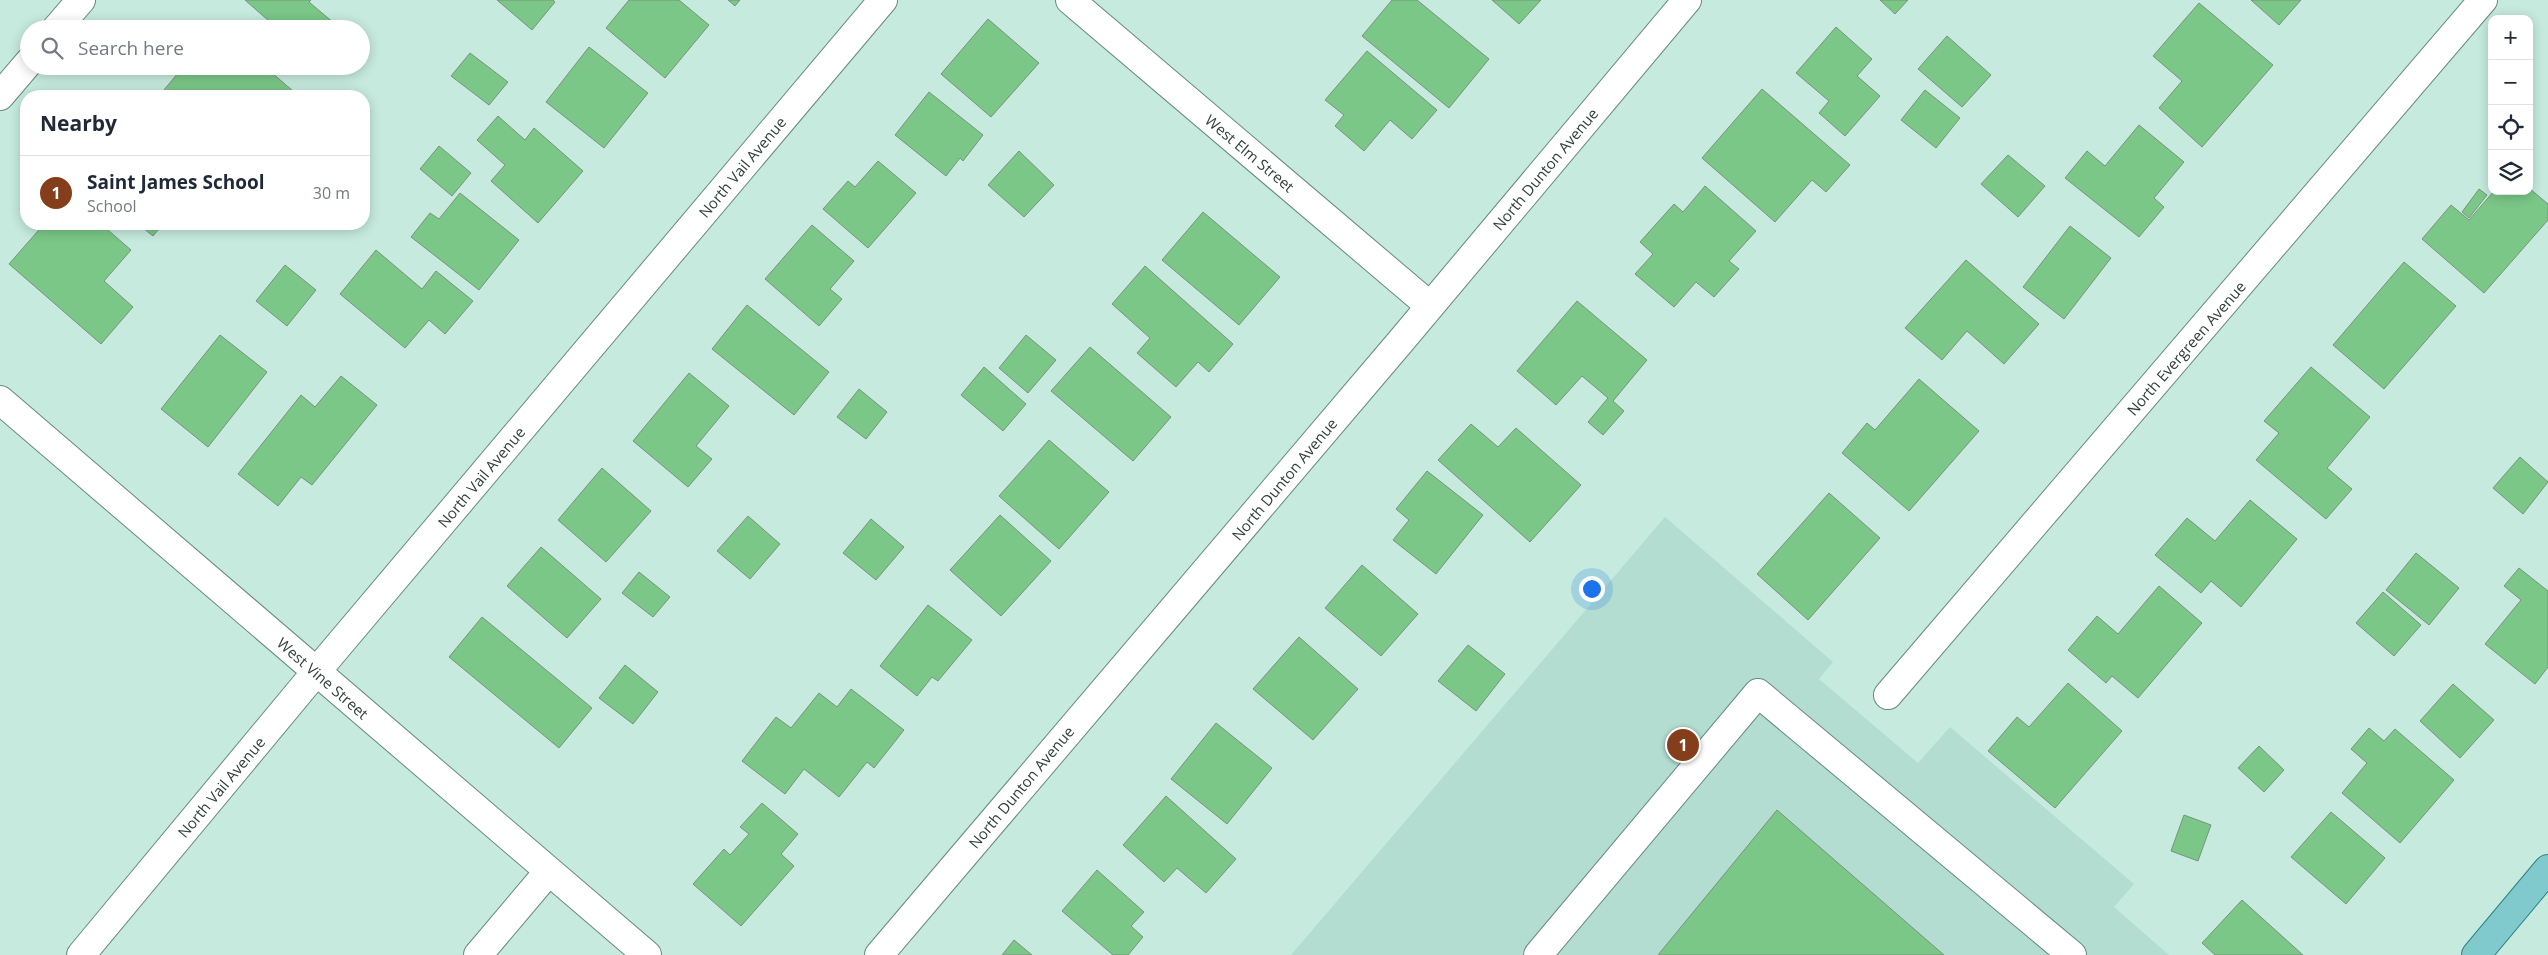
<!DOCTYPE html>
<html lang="en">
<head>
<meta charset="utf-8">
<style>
	body { margin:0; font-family:"Open Sans",sans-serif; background:#f6f6f7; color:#1f2937 }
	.controls { position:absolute; right:15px; top:15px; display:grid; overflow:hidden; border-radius:10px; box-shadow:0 2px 12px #0003 }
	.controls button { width:45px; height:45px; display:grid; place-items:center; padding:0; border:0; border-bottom:1px solid #e0e1e3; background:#fff; color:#1f2937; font:25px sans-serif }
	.you { position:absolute; left:1591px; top:588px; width:18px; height:18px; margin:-12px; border:4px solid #fff; border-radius:50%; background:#1a73e8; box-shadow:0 0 0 8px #1a73e833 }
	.badge { display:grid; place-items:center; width:32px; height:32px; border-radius:50%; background:#853e1c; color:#fff; font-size:16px; font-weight:700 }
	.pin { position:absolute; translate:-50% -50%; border:2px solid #fff; box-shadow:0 1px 5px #0006 }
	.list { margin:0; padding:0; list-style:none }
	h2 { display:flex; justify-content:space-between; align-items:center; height:65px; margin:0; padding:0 20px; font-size:21px }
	h2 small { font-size:16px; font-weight:400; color:#747a83 }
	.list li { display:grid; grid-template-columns:32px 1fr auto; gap:15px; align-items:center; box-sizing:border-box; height:75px; padding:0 20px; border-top:1px solid #e0e1e3 }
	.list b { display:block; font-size:19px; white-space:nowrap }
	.list p { margin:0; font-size:16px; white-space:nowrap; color:#747a83 }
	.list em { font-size:16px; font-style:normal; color:#747a83 }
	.icon { flex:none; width:28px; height:28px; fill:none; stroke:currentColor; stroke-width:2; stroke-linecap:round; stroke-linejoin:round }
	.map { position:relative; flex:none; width:2548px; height:955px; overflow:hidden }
	.search { position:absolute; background:#fff; box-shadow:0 2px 12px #0003; left:20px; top:20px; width:350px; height:55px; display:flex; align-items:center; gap:12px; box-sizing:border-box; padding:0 18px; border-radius:28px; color:#747a83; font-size:19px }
	.panel { position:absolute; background:#fff; box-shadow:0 2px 12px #0003; left:20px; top:90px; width:350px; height:140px; border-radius:20px }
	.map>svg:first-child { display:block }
	.built { fill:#b3ddd1 }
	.building { fill:#7ac787; stroke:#7b927e }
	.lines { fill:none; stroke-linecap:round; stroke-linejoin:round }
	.minor-casing { stroke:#68897f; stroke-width:30 }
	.major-casing { stroke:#2e8284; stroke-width:30 }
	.minor { stroke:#fff; stroke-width:28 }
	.major { stroke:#80c9cd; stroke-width:28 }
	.labels { text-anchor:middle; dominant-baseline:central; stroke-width:5; stroke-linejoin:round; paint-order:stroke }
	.street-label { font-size:15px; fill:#32403b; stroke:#fff }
</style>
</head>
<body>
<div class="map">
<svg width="2548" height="955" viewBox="0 0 2548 955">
	<rect width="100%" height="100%" fill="#c6eade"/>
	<!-- built -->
	<path class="built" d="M 1665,517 L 1833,662 L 1819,679 L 1918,763 L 1950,727 L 2134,884 L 2114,907 L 2169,955 L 1291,955 Z"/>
	<!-- building -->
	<path class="building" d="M 245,0 L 311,0 L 309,2 L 341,29 L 278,29 Z
		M 497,0 L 553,0 L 555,2 L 532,30 Z
		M 629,0 L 679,0 L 709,25 L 665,78 L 606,28 Z
		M 728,0 L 740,0 L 735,6 Z
		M 1392,0 L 1417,0 L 1489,59 L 1449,108 L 1362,36 Z
		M 1492,0 L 1541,0 L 1519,24 Z
		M 1880,0 L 1908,0 L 1895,14 Z
		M 2251,0 L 2301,0 L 2279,25 Z
		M 2199,3 L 2273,65 L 2202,147 L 2159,108 L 2182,81 L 2153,56 Z
		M 988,19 L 1039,63 L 991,117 L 941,74 Z
		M 1836,27 L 1872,59 L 1857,76 L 1880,96 L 1845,136 L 1819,113 L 1829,101 L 1796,73 Z
		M 1947,36 L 1991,75 L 1962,107 L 1918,69 Z
		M 589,47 L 648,93 L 604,148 L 546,102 Z
		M 1367,51 L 1437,110 L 1412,139 L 1390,120 L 1364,151 L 1335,126 L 1344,115 L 1325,100 Z
		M 470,53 L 508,82 L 489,105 L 451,76 Z
		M 184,66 L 264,66 L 293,91 L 288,96 L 169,96 L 163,91 Z
		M 1762,89 L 1850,165 L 1826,192 L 1812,180 L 1775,222 L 1702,158 Z
		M 1925,90 L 1960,118 L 1936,148 L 1901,120 Z
		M 929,92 L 983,135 L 963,161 L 960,158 L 946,176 L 895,135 Z
		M 498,116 L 525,140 L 534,128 L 583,171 L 538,223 L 491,181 L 505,165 L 477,140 Z
		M 2139,125 L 2184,162 L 2154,198 L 2164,207 L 2139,237 L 2065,178 L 2087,151 L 2105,166 Z
		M 439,146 L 471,173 L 452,196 L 420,169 Z
		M 1019,151 L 1054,185 L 1024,217 L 988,185 Z
		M 2008,155 L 2045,186 L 2018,217 L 1981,184 Z
		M 878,161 L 916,193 L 868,248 L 823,209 L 848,181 L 855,187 Z
		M 1705,186 L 1756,231 L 1729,261 L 1739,269 L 1714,297 L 1696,282 L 1674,307 L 1635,274 L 1653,254 L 1640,242 L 1674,204 L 1683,212 Z
		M 2529,188 L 2548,204 L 2548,220 L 2484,293 L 2422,239 L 2451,205 L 2469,220 L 2494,191 L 2529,191 Z
		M 2479,189 L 2487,195 L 2469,218 L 2462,212 Z
		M 460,193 L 519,240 L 479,290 L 411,237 L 430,213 L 439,219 Z
		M 1203,212 L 1280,277 L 1239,325 L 1162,260 Z
		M 44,224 L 101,224 L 131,250 L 104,281 L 133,307 L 101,344 L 9,264 Z
		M 138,224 L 163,224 L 153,236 Z
		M 812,225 L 854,261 L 830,289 L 842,299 L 819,326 L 765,279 Z
		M 2070,226 L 2111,258 L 2064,319 L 2023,287 Z
		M 376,250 L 422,289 L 436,271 L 473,301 L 445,334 L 429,320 L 405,348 L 340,294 Z
		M 1966,260 L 2039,324 L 2004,364 L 1967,331 L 1942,360 L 1905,328 Z
		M 2404,262 L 2456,306 L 2384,389 L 2333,345 Z
		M 285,265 L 316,290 L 287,326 L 256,301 Z
		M 1145,266 L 1233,344 L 1209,372 L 1198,362 L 1176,387 L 1137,353 L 1150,338 L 1112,304 Z
		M 1577,301 L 1647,360 L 1613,401 L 1624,411 L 1603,435 L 1588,422 L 1608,398 L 1582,376 L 1556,405 L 1517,371 Z
		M 747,305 L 829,372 L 794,415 L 712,349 Z
		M 220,335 L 267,372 L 208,447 L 161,409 Z
		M 1026,335 L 1056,360 L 1028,393 L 999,368 Z
		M 1090,347 L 1171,417 L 1133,461 L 1051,391 Z
		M 984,367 L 1026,404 L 1003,431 L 961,395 Z
		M 2311,367 L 2370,417 L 2327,468 L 2352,489 L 2326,519 L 2256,460 L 2279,433 L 2264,421 Z
		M 689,373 L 729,406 L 696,446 L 712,459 L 688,487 L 633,441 Z
		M 341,376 L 377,405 L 312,485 L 301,477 L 278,506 L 238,474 L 301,395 L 315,407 Z
		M 1919,379 L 1979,431 L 1909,511 L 1842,453 L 1867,423 L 1875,430 Z
		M 859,389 L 887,412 L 866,439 L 837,417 Z
		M 1471,424 L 1498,447 L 1516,428 L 1581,485 L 1530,542 L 1438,460 Z
		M 1049,440 L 1109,492 L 1059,549 L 999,496 Z
		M 2520,457 L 2548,482 L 2523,514 L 2493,488 Z
		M 602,468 L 651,511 L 606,562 L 558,520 Z
		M 1427,471 L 1483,515 L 1436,574 L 1393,540 L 1409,520 L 1396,509 Z
		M 1829,493 L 1880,538 L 1808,620 L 1757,574 Z
		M 2250,500 L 2297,539 L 2241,607 L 2211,581 L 2201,593 L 2155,555 L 2187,518 L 2215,541 Z
		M 1000,515 L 1051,561 L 1001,616 L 950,570 Z
		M 748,516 L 780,544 L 750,579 L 717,551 Z
		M 871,519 L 904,547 L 876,580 L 843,553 Z
		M 541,547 L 601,599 L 567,638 L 507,586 Z
		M 2416,553 L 2459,588 L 2429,625 L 2386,590 Z
		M 1362,565 L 1418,614 L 1381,656 L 1325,608 Z
		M 2519,568 L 2548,591 L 2548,667 L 2535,684 L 2485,644 L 2521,600 L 2504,586 Z
		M 639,572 L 670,597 L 653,617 L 622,593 Z
		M 2159,586 L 2202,623 L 2138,698 L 2112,676 L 2106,683 L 2068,650 L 2097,616 L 2118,634 Z
		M 2383,592 L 2421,625 L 2394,656 L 2356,623 Z
		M 928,605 L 972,640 L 938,681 L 932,677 L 917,696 L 880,666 Z
		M 482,617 L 592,708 L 559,748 L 449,657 Z
		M 1299,637 L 1358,689 L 1313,740 L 1253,689 Z
		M 1468,645 L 1505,674 L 1476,711 L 1438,681 Z
		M 625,665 L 658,692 L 633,724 L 599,698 Z
		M 2068,683 L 2122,731 L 2055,808 L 1988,751 L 2017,717 L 2029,727 Z
		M 2453,684 L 2494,720 L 2460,758 L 2420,721 Z
		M 851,689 L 904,730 L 874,768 L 867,762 L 839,797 L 804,769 L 785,794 L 742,761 L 776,717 L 791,728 L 819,693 L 837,707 Z
		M 1216,723 L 1272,768 L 1227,824 L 1171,779 Z
		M 2369,728 L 2384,741 L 2395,729 L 2454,780 L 2400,843 L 2342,793 L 2367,763 L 2351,749 Z
		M 2259,746 L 2284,770 L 2264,792 L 2238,768 Z
		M 1166,796 L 1236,859 L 1206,893 L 1177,868 L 1164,882 L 1123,845 Z
		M 762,803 L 798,834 L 781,854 L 794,866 L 741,926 L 693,884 L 724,849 L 730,855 L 749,834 L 740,827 Z
		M 1777,810 L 1944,955 L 1658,955 Z
		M 2331,812 L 2385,858 L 2346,904 L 2291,857 Z
		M 2184,815 L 2211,825 L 2198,861 L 2171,851 Z
		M 1097,870 L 1144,912 L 1131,926 L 1143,937 L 1128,955 L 1113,955 L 1062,911 Z
		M 2242,900 L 2303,955 L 2215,955 L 2202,943 Z
		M 1014,940 L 1032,955 L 1002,955 Z"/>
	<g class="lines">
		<defs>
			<path id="minor" d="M 1070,0 L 1430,306
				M 56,29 L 81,0
				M 0,96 L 29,62
				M 0,400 L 647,955
				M 1888,695 L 2483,0
				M 81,955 L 316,672 L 883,0
				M 478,955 L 549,871
				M 879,955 L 1401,341 L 1687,0
				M 1538,955 L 1758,693 L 2072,955"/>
			<path id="major" d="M 2476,955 L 2548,869"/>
		</defs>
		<!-- minor casing -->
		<use href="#minor" class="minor-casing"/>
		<!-- major casing -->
		<use href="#major" class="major-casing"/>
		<!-- minor -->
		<use href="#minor" class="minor"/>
		<!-- major -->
		<use href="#major" class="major"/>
	</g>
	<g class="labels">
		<!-- street labels -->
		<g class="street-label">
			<text transform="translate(1250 153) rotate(40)">West Elm Street</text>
			<text transform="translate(742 167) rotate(-50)">North Vail Avenue</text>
			<text transform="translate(1545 169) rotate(-50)">North Dunton Avenue</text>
			<text transform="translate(2186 348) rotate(-49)">North Evergreen Avenue</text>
			<text transform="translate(481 477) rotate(-50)">North Vail Avenue</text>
			<text transform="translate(1284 479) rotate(-50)">North Dunton Avenue</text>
			<text transform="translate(323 678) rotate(41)">West Vine Street</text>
			<text transform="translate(221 787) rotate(-50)">North Vail Avenue</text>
			<text transform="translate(1021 787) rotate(-50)">North Dunton Avenue</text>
		</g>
	</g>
</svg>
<div class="controls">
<button>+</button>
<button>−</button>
<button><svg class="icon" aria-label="locate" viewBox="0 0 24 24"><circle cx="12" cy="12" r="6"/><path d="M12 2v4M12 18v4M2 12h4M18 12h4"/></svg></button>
<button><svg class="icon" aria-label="layers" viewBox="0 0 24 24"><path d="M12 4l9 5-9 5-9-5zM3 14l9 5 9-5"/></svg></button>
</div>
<div class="you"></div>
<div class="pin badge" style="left:1683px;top:745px">1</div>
<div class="search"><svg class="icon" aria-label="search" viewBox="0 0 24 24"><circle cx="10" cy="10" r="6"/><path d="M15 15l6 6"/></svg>Search here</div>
<section class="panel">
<h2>Nearby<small></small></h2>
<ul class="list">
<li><span class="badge">1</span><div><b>Saint James School</b><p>School</p></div><em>30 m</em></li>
</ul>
</section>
</div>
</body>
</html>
